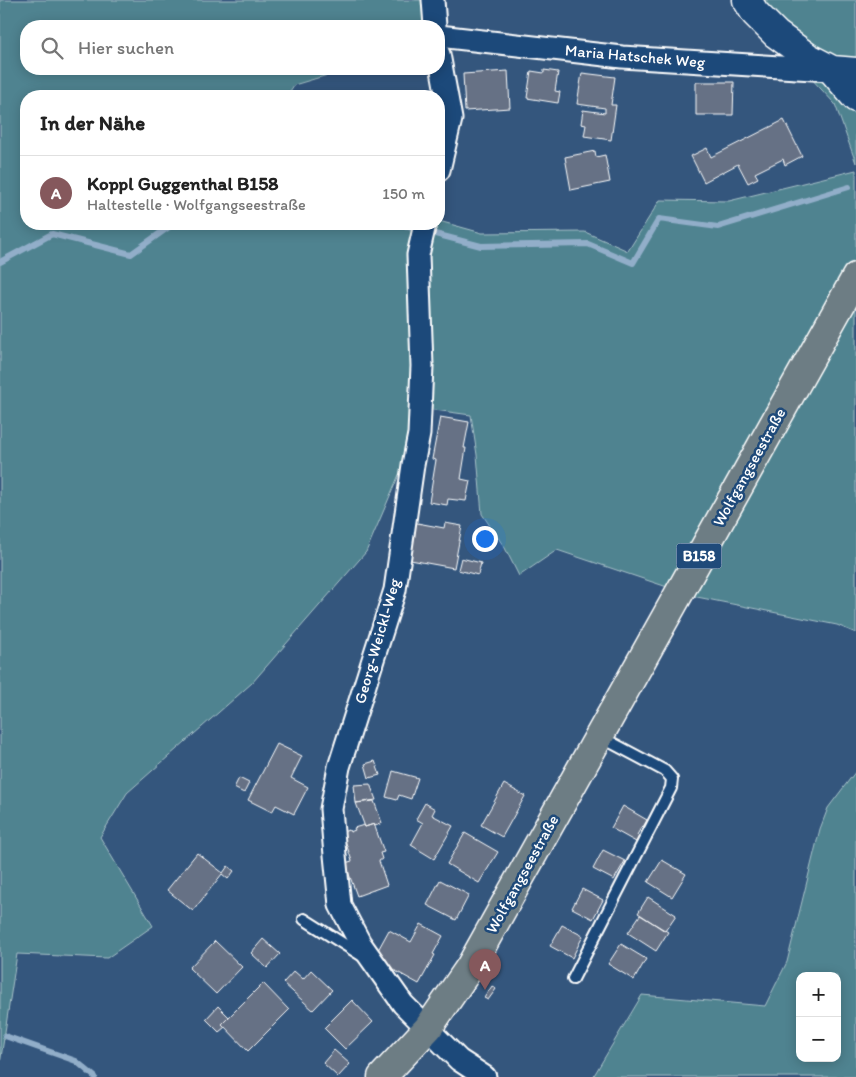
<!DOCTYPE html>
<html lang="de">
<head>
<meta charset="utf-8">
<style>
	body { margin:0; font-family:Itim,sans-serif; background:#f6f6f6; color:#222 }
	.controls { position:absolute; right:15px; bottom:15px; display:grid; overflow:hidden; border-radius:10px; box-shadow:0 2px 12px #0003 }
	.controls button { width:45px; height:45px; display:grid; place-items:center; padding:0; border:0; border-bottom:1px solid #e0e0e0; background:#fff; color:#222; font:25px sans-serif }
	.you { position:absolute; left:484px; top:538px; width:18px; height:18px; margin:-12px; border:4px solid #fff; border-radius:50%; background:#1a73e8; box-shadow:0 0 0 8px #1a73e833 }
	.badge { display:grid; place-items:center; width:32px; height:32px; border-radius:50%; background:#85585c; color:#fff; font-size:16px; font-weight:700 }
	.pin { position:absolute; translate:-50% -41px; filter:drop-shadow(0 1px 2px #0008) }
	.pin::after { content:''; position:absolute; top:26px; width:18px; height:15px; background:inherit; clip-path:polygon(0 0,100% 0,50% 100%) }
	.list { margin:0; padding:0; list-style:none }
	h2 { display:flex; justify-content:space-between; align-items:center; height:65px; margin:0; padding:0 20px; font-size:21px }
	h2 small { font-size:16px; font-weight:400; color:#767676 }
	.list li { display:grid; grid-template-columns:32px 1fr auto; gap:15px; align-items:center; box-sizing:border-box; height:75px; padding:0 20px; border-top:1px solid #e0e0e0 }
	.list b { display:block; font-size:19px; white-space:nowrap }
	.list p { margin:0; font-size:16px; white-space:nowrap; color:#767676 }
	.list em { font-size:16px; font-style:normal; color:#767676 }
	.icon { flex:none; width:28px; height:28px; fill:none; stroke:currentColor; stroke-width:2; stroke-linecap:round; stroke-linejoin:round }
	.map { position:relative; flex:none; width:856px; height:1077px; overflow:hidden }
	.search { position:absolute; background:#fff; box-shadow:0 2px 12px #0003; left:20px; top:20px; width:425px; height:55px; display:flex; align-items:center; gap:12px; box-sizing:border-box; padding:0 18px; border-radius:20px; color:#767676; font-size:19px }
	.panel { position:absolute; background:#fff; box-shadow:0 2px 12px #0003; left:20px; top:90px; width:425px; height:140px; border-radius:20px }
	.map>svg:first-child { display:block }
	.green { fill:#4f8390; stroke:#a7c1c8; fill-rule:evenodd }
	.lines { fill:none; stroke-linecap:round; stroke-linejoin:round }
	.stream { stroke:#92aec9; stroke-width:6 }
	.building { fill:#667185; stroke:#fff }
	.service-casing { stroke:#fff; stroke-width:14 }
	.minor-casing { stroke:#fff; stroke-width:25 }
	.secondary-casing { stroke:#fff; stroke-width:31 }
	.primary-casing { stroke:#fff; stroke-width:31 }
	.service { stroke:#1f4a7a; stroke-width:10 }
	.minor { stroke:#1f4a7a; stroke-width:21 }
	.secondary { stroke:#1f4a7a; stroke-width:28 }
	.primary { stroke:#6d7d84; stroke-width:28 }
	.labels { text-anchor:middle; dominant-baseline:central; stroke-width:5; stroke-linejoin:round; paint-order:stroke }
	.shield { fill:#1f4a7a; stroke:#bcc9d7; stroke-width:1 }
	.shield-label { font-size:15px; font-weight:bold; fill:#fff }
	.street-label { font-size:16px; fill:#fff; stroke:#1f4a7a }
</style>
</head>
<body>
<div class="map">
<svg width="856" height="1077" viewBox="0 0 856 1077">
	<rect width="100%" height="100%" fill="#34567d"/>
	<filter id="ink" filterUnits="userSpaceOnUse"><feTurbulence type="fractalNoise" baseFrequency=".02" numOctaves="2"/><feDisplacementMap in="SourceGraphic" scale="10" xChannelSelector="R" yChannelSelector="G"/><feConvolveMatrix kernelMatrix="1 2 1 2 8 2 1 2 1" color-interpolation-filters="sRGB"/></filter>
	<g filter="url(#ink)">
		<!-- green -->
		<path class="green" d="M 0,0 L 429,0 L 423,25 L 422,26 L 26,26 L 26,69 L 346,69 L 341,71 L 294,85 L 287,96 L 26,96 L 26,224 L 439,224 L 439,221 L 482,233 L 585,232 L 628,251 L 660,200 L 729,201 L 856,170 L 856,633 L 837,625 L 697,597 L 557,550 L 519,576 L 505,548 L 482,514 L 477,455 L 471,415 L 427,409 L 366,552 L 252,683 L 127,793 L 100,837 L 153,926 L 107,958 L 17,954 L 0,1064 Z
			M 738,0 L 856,0 L 856,163 L 835,104 Z
			M 856,771 L 856,1077 L 593,1077 L 642,995 L 765,1006 L 787,962 L 820,829 L 828,808 ZM 800,976 L 837,976 L 837,1058 L 800,1058 Z"/>
		<g class="lines">
			<!-- stream -->
			<path class="stream" d="M 397,224 L 481,246 L 588,244 L 633,263 L 659,219 L 718,227 L 849,187
				M 0,262 L 52,234 L 131,254 L 173,224
				M 5,1036 L 76,1061 L 95,1077"/>
		</g>
		<!-- building -->
		<path class="building" d="M 544,70 L 558,72 L 555,91 L 560,92 L 558,103 L 527,98 L 531,71 L 544,73 Z
			M 508,71 L 510,108 L 465,111 L 463,74 Z
			M 582,73 L 615,77 L 611,105 L 616,105 L 611,140 L 584,136 L 586,125 L 581,124 L 583,110 L 605,113 L 605,108 L 577,104 Z
			M 696,82 L 734,82 L 733,115 L 696,115 Z
			M 784,120 L 802,156 L 785,165 L 783,159 L 755,173 L 758,178 L 748,183 L 738,164 L 704,182 L 691,156 L 707,148 L 711,157 Z
			M 595,151 L 596,157 L 605,155 L 610,182 L 571,190 L 565,157 Z
			M 440,417 L 469,422 L 464,448 L 466,448 L 461,479 L 470,481 L 466,501 L 448,499 L 447,505 L 429,502 L 436,460 L 432,459 Z
			M 412,522 L 444,528 L 445,523 L 462,526 L 454,568 L 405,559 Z
			M 461,558 L 481,563 L 478,575 L 458,570 Z
			M 277,744 L 302,756 L 291,778 L 308,787 L 294,814 L 276,805 L 272,812 L 248,800 Z
			M 375,761 L 380,775 L 369,778 L 365,764 Z
			M 393,771 L 418,778 L 411,799 L 399,795 L 397,800 L 386,797 Z
			M 239,778 L 249,783 L 244,793 L 234,788 Z
			M 370,784 L 376,800 L 356,803 L 354,785 Z
			M 504,784 L 525,796 L 502,837 L 481,825 Z
			M 374,801 L 382,823 L 375,826 L 374,824 L 365,827 L 356,803 Z
			M 425,803 L 435,809 L 432,815 L 453,826 L 434,859 L 411,845 L 423,823 L 416,819 Z
			M 623,806 L 647,820 L 643,827 L 642,826 L 637,835 L 639,836 L 636,842 L 611,828 Z
			M 374,824 L 384,852 L 380,853 L 382,859 L 379,861 L 387,885 L 357,896 L 345,863 L 352,861 L 342,832 L 349,830 L 350,832 L 355,830 L 354,828 L 364,825 L 365,827 Z
			M 465,833 L 498,852 L 479,883 L 447,864 Z
			M 603,850 L 625,861 L 614,880 L 593,869 Z
			M 197,853 L 223,873 L 228,866 L 234,871 L 228,879 L 222,874 L 193,911 L 167,890 Z
			M 662,860 L 686,874 L 672,897 L 648,882 Z
			M 440,880 L 469,895 L 456,920 L 427,905 Z
			M 582,889 L 603,900 L 593,919 L 572,908 Z
			M 648,897 L 676,915 L 665,931 L 638,913 Z
			M 640,915 L 668,932 L 656,951 L 628,933 Z
			M 421,924 L 443,936 L 433,954 L 435,955 L 419,984 L 381,963 L 378,950 L 389,930 L 411,942 Z
			M 562,925 L 583,936 L 572,958 L 550,946 Z
			M 263,939 L 280,954 L 267,968 L 251,953 Z
			M 215,941 L 242,967 L 216,994 L 189,968 Z
			M 621,944 L 646,959 L 634,980 L 608,964 Z
			M 311,970 L 332,990 L 313,1010 L 283,983 L 294,971 L 303,979 Z
			M 263,983 L 289,1010 L 248,1051 L 222,1024 Z
			M 492,986 L 496,989 L 488,1000 L 484,998 Z
			M 352,1000 L 373,1022 L 345,1049 L 324,1028 Z
			M 218,1006 L 229,1017 L 222,1024 L 225,1027 L 219,1032 L 206,1019 Z
			M 334,1050 L 350,1064 L 338,1077 L 323,1063 Z"/>
		<g class="lines">
			<defs>
				<path id="service" d="M 304,919 L 361,955
					M 573,979 L 671,788 L 672,779 L 665,771 L 599,736"/>
				<path id="minor" d="M 433,0 L 435,26
					M 439,36 L 622,57 L 829,70
					M 439,54 L 451,119 L 439,170
					M 425,224 L 418,255 L 422,366 L 419,434 L 413,465 L 395,590 L 339,767 L 331,809 L 335,855 L 340,905 L 360,943 L 403,1004 L 459,1060 L 485,1077"/>
				<path id="secondary" d="M 747,0 L 755,13 L 776,34 L 809,58 L 832,70 L 856,72
					M 832,70 L 856,98"/>
				<path id="primary" d="M 382,1077 L 428,1028 L 470,967 L 856,277"/>
			</defs>
			<!-- service casing -->
			<use href="#service" class="service-casing"/>
			<!-- minor casing -->
			<use href="#minor" class="minor-casing"/>
			<!-- secondary casing -->
			<use href="#secondary" class="secondary-casing"/>
			<!-- primary casing -->
			<use href="#primary" class="primary-casing"/>
			<!-- service -->
			<use href="#service" class="service"/>
			<!-- minor -->
			<use href="#minor" class="minor"/>
			<!-- secondary -->
			<use href="#secondary" class="secondary"/>
			<!-- primary -->
			<use href="#primary" class="primary"/>
		</g>
	</g>
	<g class="labels">
		<!-- shield labels -->
		<rect class="shield" x="676.5" y="543.5" width="45" height="25" rx="4"/>
		<g class="shield-label">
			<text x="699" y="556">B158</text>
		</g>
		<!-- street labels -->
		<g class="street-label">
			<text transform="translate(635 56) rotate(5)">Maria Hatschek Weg</text>
			<text transform="translate(749 467) rotate(-61)">Wolfgangseestraße</text>
			<text transform="translate(377 641) rotate(-74)">Georg-Weickl-Weg</text>
			<text transform="translate(522 874) rotate(-61)">Wolfgangseestraße</text>
		</g>
	</g>
</svg>
<div class="controls">
<button>+</button>
<button>−</button>
</div>
<div class="you"></div>
<div class="pin badge" style="left:485px;top:990px">A</div>
<div class="search"><svg class="icon" aria-label="search" viewBox="0 0 24 24"><circle cx="10" cy="10" r="6"/><path d="M15 15l6 6"/></svg>Hier suchen</div>
<section class="panel">
<h2>In der Nähe<small></small></h2>
<ul class="list">
<li><span class="badge">A</span><div><b>Koppl Guggenthal B158</b><p>Haltestelle · Wolfgangseestraße</p></div><em>150 m</em></li>
</ul>
</section>
</div>
</body>
</html>
